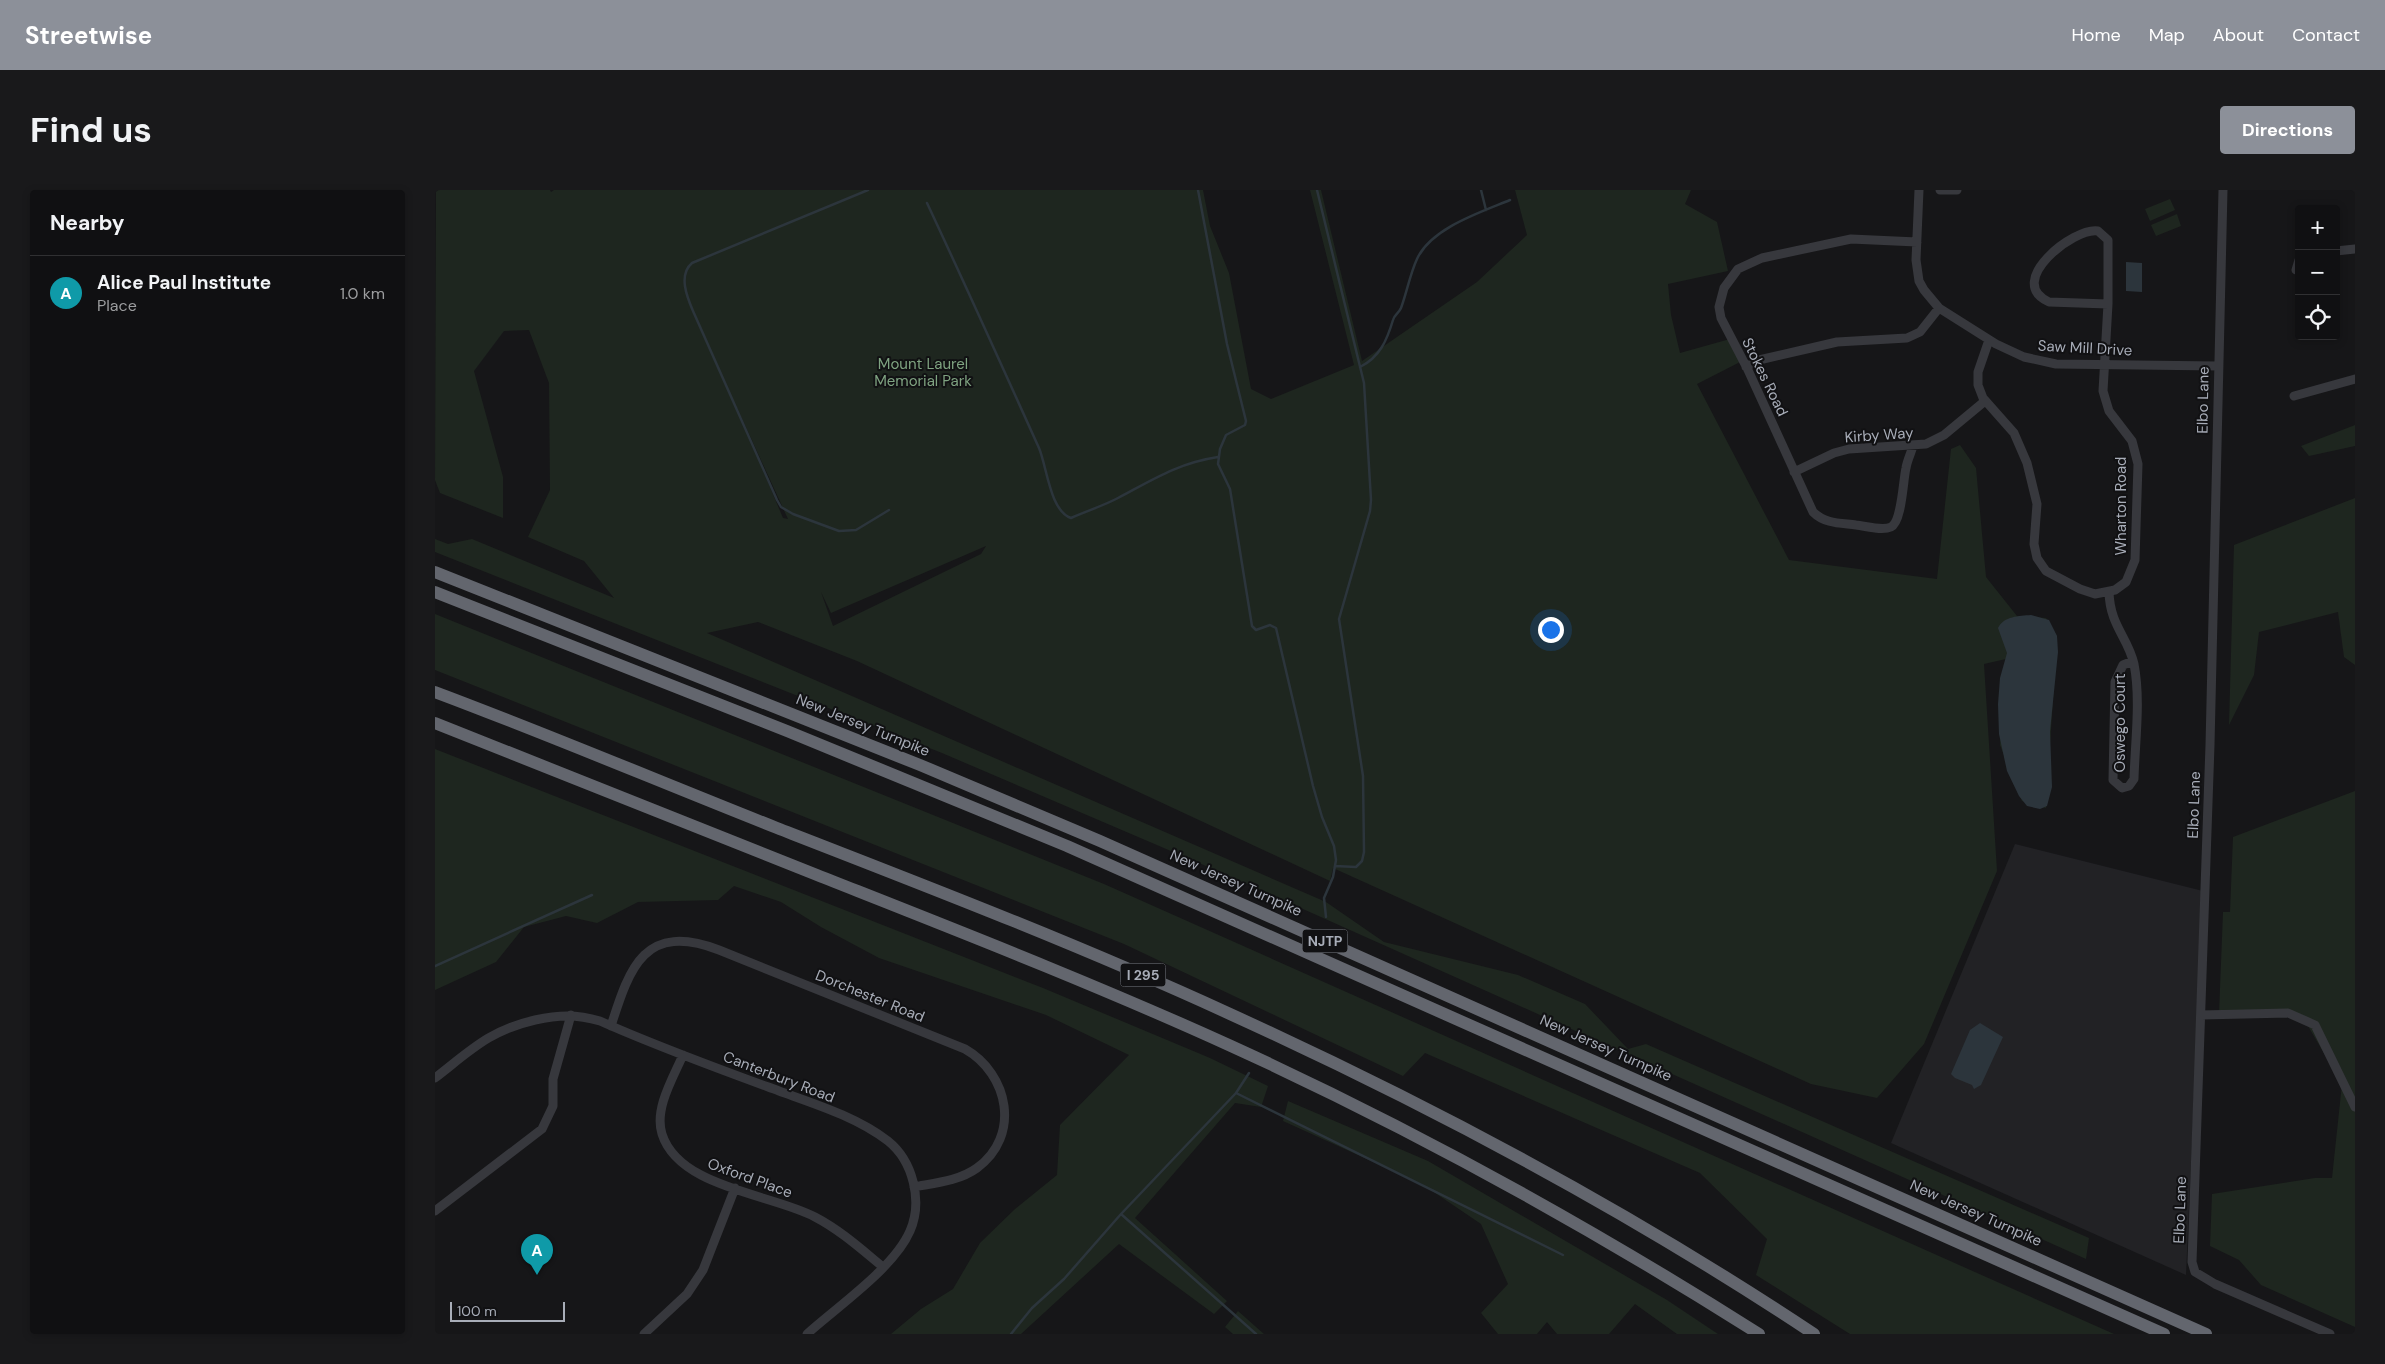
<!DOCTYPE html>
<html lang="en">
<head>
<meta charset="utf-8">
<style>
	body { margin:0; font-family:"DM Sans",sans-serif; background:#19191b; color:#f1f3f6 }
	.controls { position:absolute; right:15px; top:15px; display:grid; overflow:hidden; border-radius:5px; box-shadow:0 2px 8px #0003 }
	.controls button { width:45px; height:45px; display:grid; place-items:center; padding:0; border:0; border-bottom:1px solid #303032; background:#101012; color:#f1f3f6; font:25px sans-serif }
	.scale { position:absolute; left:15px; bottom:12px; width:115px; box-sizing:border-box; padding-left:5px; border:2px solid #a8adb8; border-top:0; font-size:14px; line-height:18px; white-space:nowrap; color:#a8adb8; -webkit-text-stroke:4px #111113; paint-order:stroke }
	.you { position:absolute; left:1115px; top:439px; width:18px; height:18px; margin:-12px; border:4px solid #fff; border-radius:50%; background:#1a73e8; box-shadow:0 0 0 8px #1a73e833 }
	.badge { display:grid; place-items:center; width:32px; height:32px; border-radius:50%; background:#8c9099; color:#fff; font-size:16px; font-weight:700 }
	.pin { position:absolute; translate:-50% -41px; filter:drop-shadow(0 1px 2px #0008) }
	.pin::after { content:''; position:absolute; top:26px; width:18px; height:15px; background:inherit; clip-path:polygon(0 0,100% 0,50% 100%) }
	.list { margin:0; padding:0; list-style:none }
	h2 { display:flex; justify-content:space-between; align-items:center; height:65px; margin:0; padding:0 20px; font-size:21px }
	h2 small { font-size:16px; font-weight:400; color:#9c9d9f }
	.list li { display:grid; grid-template-columns:32px 1fr auto; gap:15px; align-items:center; box-sizing:border-box; height:75px; padding:0 20px; border-top:1px solid #303032 }
	.list b { display:block; font-size:19px; white-space:nowrap }
	.list p { margin:0; font-size:16px; white-space:nowrap; color:#9c9d9f }
	.list em { font-size:16px; font-style:normal; color:#9c9d9f }
	.icon { flex:none; width:28px; height:28px; fill:none; stroke:currentColor; stroke-width:2; stroke-linecap:round; stroke-linejoin:round }
	.map { position:relative; flex:none; width:1920px; height:1144px; overflow:hidden; border-radius:5px }
	header { display:flex; align-items:center; gap:30px; box-sizing:border-box; height:70px; padding:0 25px; background:#8c9099; color:#fff }
	header strong { font-size:24px }
	nav { display:flex; gap:28px; margin-inline-start:auto; font-size:18px }
	.intro { display:flex; align-items:center; justify-content:space-between; box-sizing:border-box; height:120px; padding:0 30px }
	h1 { margin:0; font-size:35px }
	.button { padding:12px 22px; border-radius:5px; background:#8c9099; color:#fff; font-size:18px; font-weight:700 }
	main { display:flex; gap:30px; padding:0 30px }
	aside { flex:1; background:#101012; border-radius:5px; box-shadow:0 2px 8px #0003 }
	.map>svg:first-child { display:block }
	.built { fill:#222225 }
	.green { fill:#1e261f; fill-rule:evenodd }
	.water { fill:#2c353c }
	.lines { fill:none; stroke-linecap:round; stroke-linejoin:round }
	.stream { stroke:#2c353c; stroke-width:2.5 }
	.minor { stroke:#37383d; stroke-width:9 }
	.highway { stroke:#63666e; stroke-width:12 }
	.labels { text-anchor:middle; dominant-baseline:central; stroke-width:4; stroke-linejoin:round; paint-order:stroke }
	.shield { fill:#111113; stroke:#7b7e86; stroke-width:1 }
	.shield-label { font-size:14px; font-weight:bold; fill:#a8adb8 }
	.street-label { font-size:15px; fill:#a8adb8; stroke:#111113 }
	.park-label { font-size:15px; fill:#7fa381; stroke:#111113 }
</style>
</head>
<body>
<header>
<strong>Streetwise</strong>
<nav><a>Home</a><a>Map</a><a>About</a><a>Contact</a></nav>
</header>
<div class="intro"><h1>Find us</h1><a class="button">Directions</a></div>
<main>
<aside>
<h2>Nearby<small></small></h2>
<ul class="list">
<li><span class="badge" style="background:#0f9aa8">A</span><div><b>Alice Paul Institute</b><p>Place</p></div><em>1.0 km</em></li>
</ul>
</aside>
<div class="map">
<svg width="1920" height="1144" viewBox="0 0 1920 1144">
	<rect width="100%" height="100%" fill="#161618"/>
	<!-- built -->
	<path class="built" d="M 1580,654 L 1768,701 L 1751,1085 L 1456,953 Z"/>
	<!-- green -->
	<path class="green" d="M 1,0 L 115,0 L 116,2 L 119,0 L 768,0 L 775,36 L 794,83 L 816,199 L 836,209 L 919,175 L 875,0 L 886,0 L 927,171 L 1042,92 L 1092,45 L 1080,0 L 1256,0 L 1250,14 L 1282,32 L 1293,81 L 1233,94 L 1236,125 L 1245,163 L 1295,149 L 1307,171 L 1262,194 L 1354,370 L 1502,389 L 1516,259 L 1525,255 L 1541,278 L 1551,387 L 1582,426 L 1611,428 L 1622,446 L 1611,618 L 1587,611 L 1565,555 L 1571,469 L 1549,474 L 1562,681 L 1489,854 L 1442,908 L 1376,894 L 898,678 L 895,691 L 422,471 L 323,432 L 272,443 L 891,712 L 949,752 L 1083,785 L 1150,814 L 1193,859 L 1211,854 L 1654,1048 L 1651,1069 L 785,682 L 507,563 L 0,362 L 0,349 L 13,354 L 37,349 L 179,408 L 149,371 L 93,347 L 115,300 L 114,193 L 94,140 L 69,141 L 39,181 L 68,287 L 68,328 L 5,303 L 0,290 ZM 298,209 L 353,329 L 348,328 ZM 551,356 L 546,364 L 398,436 L 386,402 L 396,423 Z
		M 1735,9 L 1740,20 L 1715,31 L 1710,19 Z
		M 1742,24 L 1746,36 L 1721,46 L 1716,35 Z
		M 1920,235 L 1920,256 L 1874,266 L 1866,256 Z
		M 1920,308 L 1920,475 L 1909,467 L 1903,422 L 1824,442 L 1819,485 L 1794,535 L 1799,355 Z
		M 0,424 L 669,694 L 1679,1144 L 1415,1144 L 1321,1085 L 1332,1049 L 1265,983 L 990,863 L 968,886 L 689,754 L 0,480 Z
		M 0,559 L 608,798 L 775,868 L 833,896 L 826,917 L 800,913 L 700,1028 L 792,1111 L 779,1124 L 684,1054 L 586,1144 L 456,1144 L 486,1119 L 518,1099 L 545,1053 L 580,1019 L 622,985 L 625,935 L 694,865 L 611,825 L 444,768 L 386,737 L 346,712 L 299,696 L 283,710 L 203,712 L 162,733 L 131,726 L 89,737 L 61,772 L 0,800 Z
		M 1920,601 L 1920,1137 L 1826,1095 L 1804,1070 L 1775,1056 L 1777,1004 L 1880,988 L 1897,988 L 1907,894 L 1866,824 L 1784,824 L 1788,722 L 1795,722 L 1798,647 Z
		M 853,911 L 993,971 L 1232,1110 L 1283,1144 L 1242,1144 L 1200,1114 L 1174,1144 L 1122,1144 L 1112,1132 L 1102,1144 L 1063,1144 L 1046,1123 L 1073,1094 L 1046,1034 L 987,994 L 848,931 Z
		M 803,1121 L 829,1144 L 798,1144 L 790,1137 Z"/>
	<!-- water -->
	<path class="water" d="M 1691,72 L 1707,73 L 1707,102 L 1691,101 Z
		M 1596,425 L 1614,430 L 1622,446 L 1623,462 L 1615,541 L 1617,597 L 1612,616 L 1605,619 L 1592,616 L 1584,606 L 1572,581 L 1564,544 L 1563,514 L 1565,488 L 1572,463 L 1563,438 C 1569,426 1584,426 1596,425 Z
		M 1545,833 L 1568,847 L 1546,895 L 1539,899 L 1537,895 L 1520,888 L 1516,884 L 1535,840 Z"/>
	<g class="lines">
		<!-- stream -->
		<path class="stream" d="M 433,0 L 257,73 C 243,85 252,107 258,121 L 342,310 L 346,317 L 358,324 L 404,341 L 421,340 L 454,320
			M 763,0 L 792,154 L 811,231 L 810,235 L 791,245 L 785,259 L 783,274 L 795,299 L 817,436 L 821,440 L 835,435 L 841,438 L 878,596 L 887,627 L 899,656 L 901,670 L 898,687 L 889,708 L 891,727
			M 882,0 L 929,193 L 936,310 L 935,321 L 904,429 L 928,586 L 929,662 L 927,671 L 921,677 L 900,676
			M 1046,0 L 1051,20
			M 492,13 C 530,94 567,176 604,258 C 612,277 615,321 636,328 C 651,321 668,316 683,308 C 717,290 743,273 783,267
			M 925,177 C 945,167 952,150 958,130 C 959,125 964,123 966,118 C 972,102 975,84 982,69 C 996,38 1046,22 1075,10
			M 0,776 L 157,705
			M 801,903 L 1128,1065
			M 686,1024 L 821,1144
			M 576,1144 L 597,1118 L 629,1089 L 686,1024 L 801,903 L 814,883"/>
		<!-- minor -->
		<path class="minor" d="M 1484,0 L 1481,70 L 1484,91 L 1489,100 L 1504,118 L 1561,154 L 1589,167 L 1621,174 L 1783,176
			M 1505,0 L 1522,0
			M 1788,0 L 1775,555 L 1757,1072 L 1760,1082 L 1780,1094 L 1895,1144
			M 1901,61 L 1920,59
			M 1861,80 L 1864,70
			M 1554,150 L 1543,182 L 1543,195 L 1548,208 L 1579,243 L 1592,273 L 1602,314 L 1599,354 L 1602,368 L 1611,381 L 1645,399 L 1660,404 L 1680,400 L 1691,392 L 1700,370 L 1703,274 L 1697,251 L 1674,221 L 1668,201 L 1673,114 L 1673,50 L 1663,41 C 1639,37 1569,92 1614,112 L 1673,114
			M 1311,177 L 1324,170 L 1402,152 L 1472,148 L 1485,142 L 1504,118
			M 1859,206 L 1920,189
			M 1478,256 C 1476,263 1472,271 1471,278 C 1468,290 1467,332 1456,337 C 1447,341 1431,336 1421,335 C 1406,333 1390,334 1378,322 L 1313,180 L 1286,128 L 1284,117 L 1289,98 L 1303,79 L 1327,68 L 1416,49 L 1482,52
			M 1359,282 L 1399,263 L 1414,259 L 1491,254 L 1509,245 L 1550,211
			M 1674,402 C 1675,436 1693,447 1699,474 C 1706,510 1700,552 1699,589 L 1694,596 L 1687,598 L 1678,590 L 1680,492 L 1688,475 L 1698,471
			M 1766,825 L 1853,823 L 1880,835 L 1920,917
			M 176,836 C 195,776 210,732 284,760 L 530,859 C 574,884 586,946 542,978 C 524,991 500,993 479,997
			M 248,865 C 238,888 219,919 227,944 C 244,998 337,1004 380,1027 C 405,1040 426,1059 448,1077
			M 0,888 C 35,861 55,840 100,830 C 123,825 141,824 165,831 C 223,857 284,879 344,901 C 380,914 422,927 453,951 C 478,971 488,1011 475,1041 C 459,1078 403,1116 372,1144
			M 0,1021 L 107,939 L 118,916 L 118,889 L 136,825
			M 209,1144 L 252,1104 L 268,1080 L 300,998"/>
		<!-- highway -->
		<path class="highway" d="M 0,382 L 485,575 L 665,651 L 1771,1144
			M 0,402 L 352,541 L 632,656 L 1729,1144
			M 0,502 C 115,545 228,593 342,638 C 494,697 647,756 795,824 C 997,916 1194,1021 1379,1144
			M 0,533 C 128,583 255,635 382,685 C 521,740 660,794 796,856 C 978,939 1155,1037 1324,1144"/>
	</g>
	<g class="labels">
		<!-- shield labels -->
		<g class="shield">
			<rect x="867.5" y="739.5" width="45" height="23" rx="4"/>
			<rect x="685.5" y="773.5" width="45" height="23" rx="4"/>
		</g>
		<g class="shield-label">
			<text x="890" y="751">NJTP</text>
			<text x="708" y="785">I 295</text>
		</g>
		<!-- street labels -->
		<g class="street-label">
			<text transform="translate(1650 158) rotate(3)">Saw Mill Drive</text>
			<text transform="translate(1330 187) rotate(64)">Stokes Road</text>
			<text transform="translate(1768 210) rotate(-89)">Elbo Lane</text>
			<text transform="translate(1444 245) rotate(-4)">Kirby Way</text>
			<text transform="translate(1686 316) rotate(-90)">Wharton Road</text>
			<text transform="translate(1685 533) rotate(-90)">Oswego Court</text>
			<text transform="translate(428 535) rotate(22)">New Jersey Turnpike</text>
			<text transform="translate(1759 615) rotate(-88)">Elbo Lane</text>
			<text transform="translate(801 693) rotate(24)">New Jersey Turnpike</text>
			<text transform="translate(435 806) rotate(22)">Dorchester Road</text>
			<text transform="translate(1171 858) rotate(24)">New Jersey Turnpike</text>
			<text transform="translate(344 887) rotate(21)">Canterbury Road</text>
			<text transform="translate(315 988) rotate(20)">Oxford Place</text>
			<text transform="translate(1745 1020) rotate(-88)">Elbo Lane</text>
			<text transform="translate(1541 1023) rotate(24)">New Jersey Turnpike</text>
		</g>
		<!-- park labels -->
		<g class="park-label">
			<text x="488" y="174">Mount Laurel<tspan x="488" dy="17">Memorial Park</tspan></text>
		</g>
	</g>
</svg>
<div class="controls">
<button>+</button>
<button>−</button>
<button><svg class="icon" aria-label="locate" viewBox="0 0 24 24"><circle cx="12" cy="12" r="6"/><path d="M12 2v4M12 18v4M2 12h4M18 12h4"/></svg></button>
</div>
<div class="scale">100 m</div>
<div class="you"></div>
<div class="pin badge" style="left:102px;top:1085px;background:#0f9aa8">A</div>
</div>
</main>
</body>
</html>
